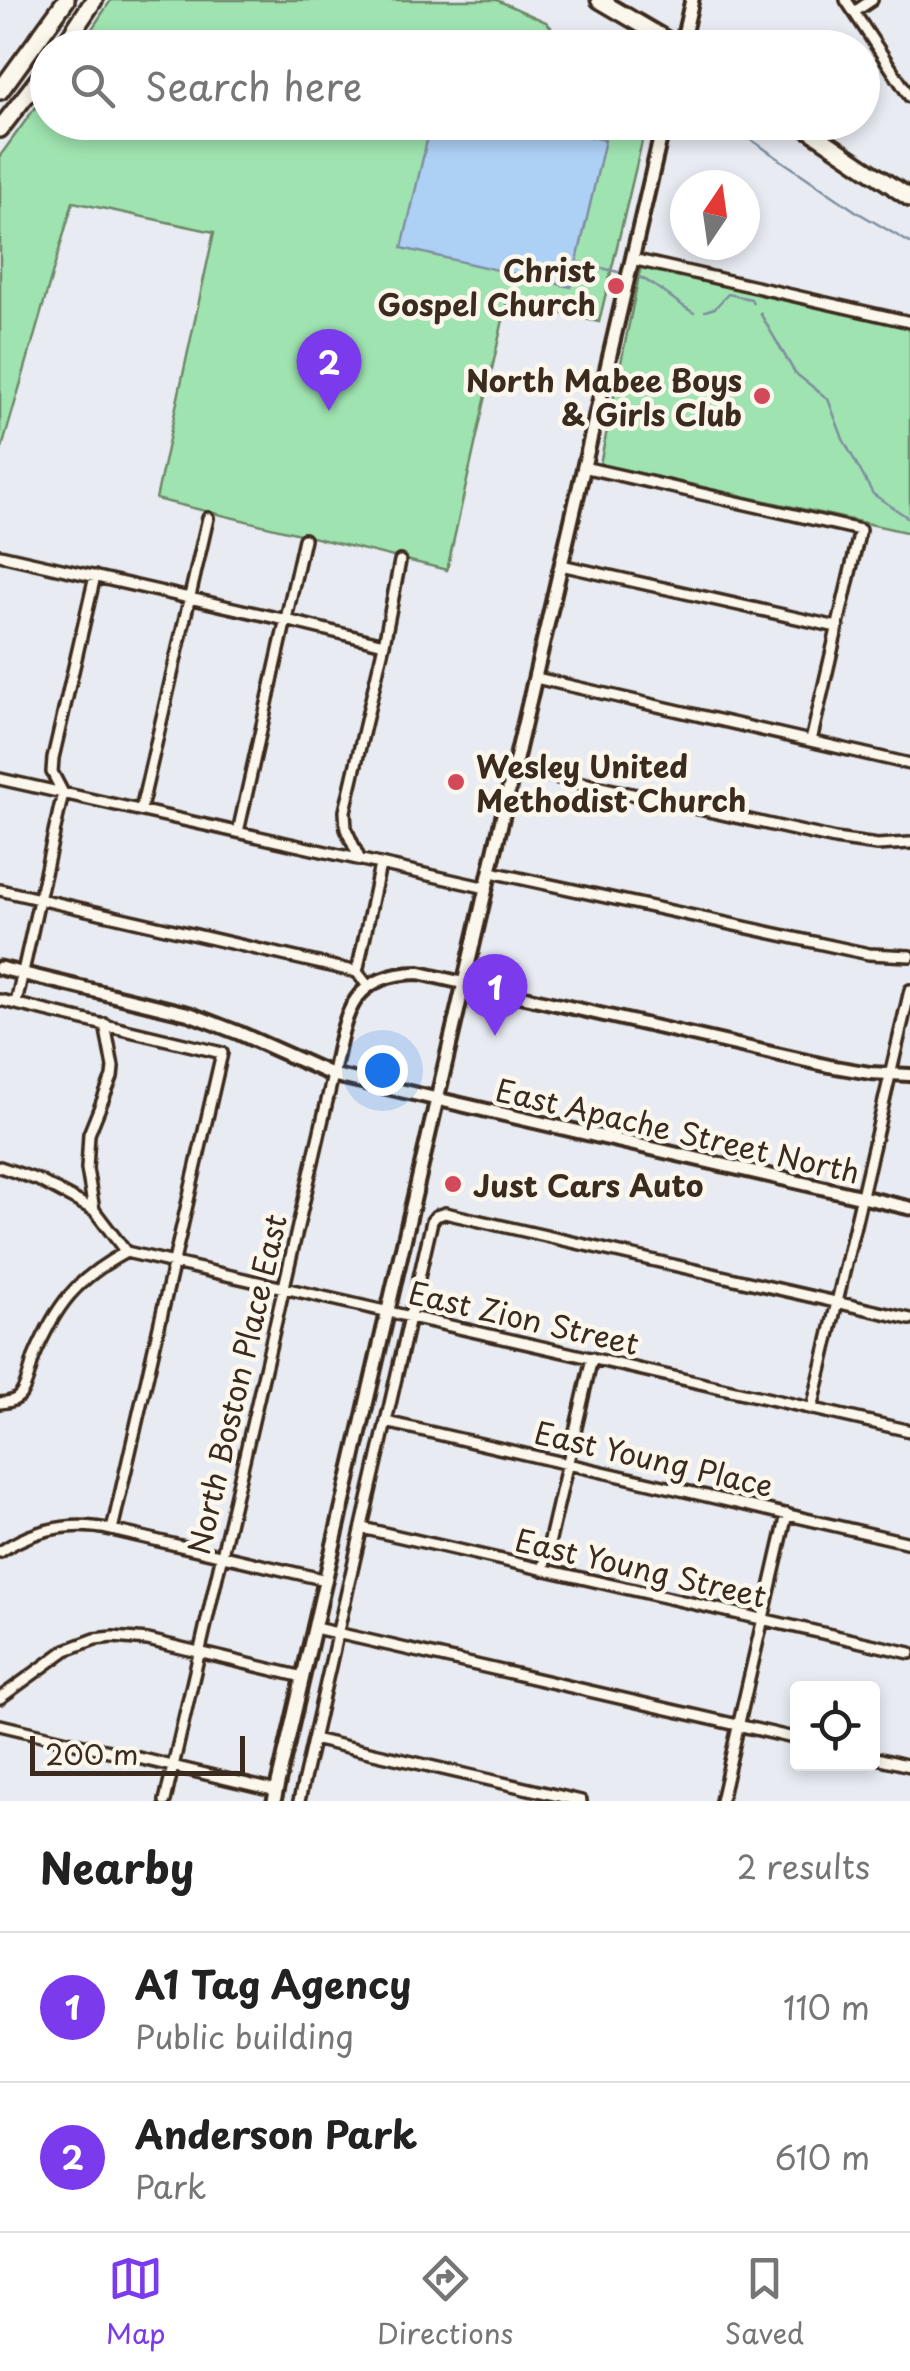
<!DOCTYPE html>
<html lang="en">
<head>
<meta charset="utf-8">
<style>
	body { margin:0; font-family:"Playpen Sans",sans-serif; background:#f2f2f2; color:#222 }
	.controls { position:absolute; right:30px; bottom:30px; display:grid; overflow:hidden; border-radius:10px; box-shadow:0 5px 15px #0003 }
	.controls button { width:90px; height:90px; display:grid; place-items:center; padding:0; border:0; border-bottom:2px solid #e0e0e0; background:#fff; color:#222; font:50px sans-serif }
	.compass { position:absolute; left:670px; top:170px; width:90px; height:90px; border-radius:50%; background:#fff; box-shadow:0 5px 15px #0003; rotate:13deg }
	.scale { position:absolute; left:30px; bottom:25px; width:215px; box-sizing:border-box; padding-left:10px; border:5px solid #3b2a1e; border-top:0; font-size:28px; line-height:35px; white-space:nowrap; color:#3b2a1e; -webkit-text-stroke:8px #fbf7ec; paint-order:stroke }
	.you { position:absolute; left:382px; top:1070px; width:35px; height:35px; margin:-25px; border:8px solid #fff; border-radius:50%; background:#1a73e8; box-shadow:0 0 0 15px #1a73e833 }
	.badge { display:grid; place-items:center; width:65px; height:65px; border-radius:50%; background:#7c3aed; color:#fff; font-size:32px; font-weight:700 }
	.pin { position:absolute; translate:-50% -82px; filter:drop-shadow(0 2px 5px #0008) }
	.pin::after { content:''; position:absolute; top:52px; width:35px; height:30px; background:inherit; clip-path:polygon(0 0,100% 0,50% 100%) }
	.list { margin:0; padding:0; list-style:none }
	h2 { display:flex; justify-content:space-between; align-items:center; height:130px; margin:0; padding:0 40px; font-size:42px }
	h2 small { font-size:32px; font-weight:400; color:#767676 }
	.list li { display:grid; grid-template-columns:65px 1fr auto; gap:30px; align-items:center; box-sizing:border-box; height:150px; padding:0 40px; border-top:2px solid #e0e0e0 }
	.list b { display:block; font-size:38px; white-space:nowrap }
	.list p { margin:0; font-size:32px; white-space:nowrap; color:#767676 }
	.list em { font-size:32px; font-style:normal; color:#767676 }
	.icon { flex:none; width:55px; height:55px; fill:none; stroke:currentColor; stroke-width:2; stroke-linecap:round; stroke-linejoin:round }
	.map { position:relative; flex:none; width:910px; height:1801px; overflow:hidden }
	.search { position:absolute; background:#fff; box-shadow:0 5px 15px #0003; left:30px; right:30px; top:30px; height:110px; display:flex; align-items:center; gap:25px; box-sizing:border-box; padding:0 35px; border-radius:55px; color:#767676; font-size:38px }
	.sheet { height:430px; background:#fff }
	nav { display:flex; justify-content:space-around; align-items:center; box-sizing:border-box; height:140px; border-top:2px solid #e0e0e0; background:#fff; font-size:28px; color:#767676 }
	nav a { display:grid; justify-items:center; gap:5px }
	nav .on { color:#7c3aed }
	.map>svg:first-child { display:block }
	.green { fill:#9fe4b0; stroke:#6d8767; stroke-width:2.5 }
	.water { fill:#add0f5; stroke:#7f8e9f; stroke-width:2.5 }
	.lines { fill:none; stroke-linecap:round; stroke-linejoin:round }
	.stream { stroke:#7f8e9f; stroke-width:2.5 }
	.minor-casing { stroke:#3b2a1e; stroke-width:16 }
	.tertiary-casing { stroke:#3b2a1e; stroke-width:18 }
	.secondary-casing { stroke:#3b2a1e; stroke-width:19 }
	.trunk-casing { stroke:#3b2a1e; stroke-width:21 }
	.motorway-casing { stroke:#3b2a1e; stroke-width:22 }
	.minor { stroke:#fbf7ec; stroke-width:9 }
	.tertiary { stroke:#fbf7ec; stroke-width:10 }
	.secondary { stroke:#fbf7ec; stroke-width:11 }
	.trunk { stroke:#fbf7ec; stroke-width:14 }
	.motorway { stroke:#fbf7ec; stroke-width:15 }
	.poi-dot { fill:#d1495b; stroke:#fbf7ec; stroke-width:4 }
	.labels { text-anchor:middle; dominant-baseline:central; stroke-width:9; stroke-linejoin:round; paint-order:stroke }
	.poi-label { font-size:30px; font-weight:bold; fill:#3b2a1e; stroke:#fbf7ec; text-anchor:end }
	.street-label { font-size:30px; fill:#3b2a1e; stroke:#fbf7ec }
</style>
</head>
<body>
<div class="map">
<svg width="910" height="1801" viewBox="0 0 910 1801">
	<rect width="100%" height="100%" fill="#e8ebf2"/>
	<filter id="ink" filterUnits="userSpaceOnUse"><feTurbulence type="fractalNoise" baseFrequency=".01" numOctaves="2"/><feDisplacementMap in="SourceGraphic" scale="20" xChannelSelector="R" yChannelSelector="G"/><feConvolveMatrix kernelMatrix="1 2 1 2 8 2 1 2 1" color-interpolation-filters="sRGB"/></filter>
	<g filter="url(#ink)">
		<!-- green -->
		<path class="green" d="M 111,0 L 497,0 L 546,22 L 570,47 L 80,47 Z
			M 47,91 L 48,122 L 639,122 L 645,129 L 599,322 L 507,302 L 447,570 L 156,499 L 214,232 L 73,202 L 0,455 L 0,156 Z
			M 641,266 L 910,327 L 910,533 L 600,464 Z"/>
		<!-- water -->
		<path class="water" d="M 431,123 L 527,123 L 605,140 L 571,287 L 402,248 Z"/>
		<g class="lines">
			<!-- stream -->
			<path class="stream" d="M 725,122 L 857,212 L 910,243
				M 577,262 L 618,272
				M 639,277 C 656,284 676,303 694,313
				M 705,311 L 715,308 L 728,294 L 751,299 L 753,303
				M 760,313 L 795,373 L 828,399 L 843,439 L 873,494 L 910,519"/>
			<defs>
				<path id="minor" d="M 846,0 L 910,97
					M 854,12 L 872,0
					M 632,259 L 910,322
					M 583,467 L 860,530 L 811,741
					M 0,555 L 286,620 L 384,644
					M 561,565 L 837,627
					M 536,678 L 910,764
					M 514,768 L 835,839 L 877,845 L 910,843
					M 0,779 L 487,888
					M 141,809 L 208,518
					M 238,832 L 304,539
					M 360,860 L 346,829 L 345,811 L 384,644 L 400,561
					M 491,872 L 850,950 L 869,954 L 910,956
					M 0,890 L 357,972 L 368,986
					M 357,972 L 380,865
					M 0,1000 L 222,1053 L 112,1530
					M 16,1003 L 63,793 L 52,772 L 53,758 L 95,576
					M 105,1024 L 113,1067 L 112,1077 L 89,1134 L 87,1169 L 94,1210 L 126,1252
					M 0,1167 L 38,1180 L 94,1210
					M 126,1252 L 910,1431
					M 0,1403 C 8,1402 16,1401 21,1394 C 28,1384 30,1368 34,1357 C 56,1305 76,1279 126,1252
					M 812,1409 L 910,990
					M 386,1422 L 910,1543
					M 362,1528 L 910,1653
					M 0,1552 C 34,1529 72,1521 112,1530 L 326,1580
					M 543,1570 L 592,1358
					M 315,1628 L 798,1739
					M 0,1698 L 66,1650 L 95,1639 L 113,1637 L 148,1640 L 303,1677
					M 0,1725 L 277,1791
					M 313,1739 L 581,1801
					M 872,1757 L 910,1766
					M 165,1801 L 333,1075
					M 299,1801 L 432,1221 L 436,1216 L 445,1213 L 910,1319
					M 721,1801 L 787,1514"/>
				<path id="tertiary" d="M 333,1075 C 345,1017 348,974 419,973 L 829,1066 L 870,1073 L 910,1075"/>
				<path id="secondary" d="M 681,48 L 692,0
					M 0,968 L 190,1014 L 239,1033 L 333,1075 L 910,1208
					M 274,1801 L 664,122"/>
				<path id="trunk" d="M 599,0 L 681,48
					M 797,122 L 895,188"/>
				<path id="motorway" d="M 62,48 L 94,0
					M 0,91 L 66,0
					M 0,129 L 48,67
					M 895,188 L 910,198"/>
			</defs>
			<!-- minor casing -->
			<use href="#minor" class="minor-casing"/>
			<!-- tertiary casing -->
			<use href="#tertiary" class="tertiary-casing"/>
			<!-- secondary casing -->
			<use href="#secondary" class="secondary-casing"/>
			<!-- trunk casing -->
			<use href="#trunk" class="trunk-casing"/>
			<!-- motorway casing -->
			<use href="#motorway" class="motorway-casing"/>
			<!-- minor -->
			<use href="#minor" class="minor"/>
			<!-- tertiary -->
			<use href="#tertiary" class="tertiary"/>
			<!-- secondary -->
			<use href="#secondary" class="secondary"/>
			<!-- trunk -->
			<use href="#trunk" class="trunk"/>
			<!-- motorway -->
			<use href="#motorway" class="motorway"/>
		</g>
	</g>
	<!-- markers -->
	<g class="poi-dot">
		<circle cx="616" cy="286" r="10"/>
		<circle cx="762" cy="396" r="10"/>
		<circle cx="456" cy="782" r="10"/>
		<circle cx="453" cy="1184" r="10"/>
	</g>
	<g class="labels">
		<!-- poi labels -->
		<g class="poi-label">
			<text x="596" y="269">Christ<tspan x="596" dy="34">Gospel Church</tspan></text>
			<text x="742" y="379">North Mabee Boys<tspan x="742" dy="34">&amp; Girls Club</tspan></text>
			<text x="476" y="765" text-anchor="start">Wesley United<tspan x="476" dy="34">Methodist Church</tspan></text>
			<text x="473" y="1184" text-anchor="start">Just Cars Auto</text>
		</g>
		<!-- street labels -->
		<g class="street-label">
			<text transform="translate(678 1130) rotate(13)">East Apache Street North</text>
			<text transform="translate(524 1317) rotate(13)">East Zion Street</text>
			<text transform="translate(236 1384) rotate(-77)">North Boston Place East</text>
			<text transform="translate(654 1458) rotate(13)">East Young Place</text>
			<text transform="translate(641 1567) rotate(13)">East Young Street</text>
		</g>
	</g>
</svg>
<div class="controls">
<button><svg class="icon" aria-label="locate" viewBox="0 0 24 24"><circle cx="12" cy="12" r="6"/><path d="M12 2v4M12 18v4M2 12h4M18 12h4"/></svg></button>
</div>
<svg class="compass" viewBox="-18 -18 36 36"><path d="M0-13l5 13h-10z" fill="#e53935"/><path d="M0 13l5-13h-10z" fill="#767676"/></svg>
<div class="scale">200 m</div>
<div class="you"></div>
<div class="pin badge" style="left:495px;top:1036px">1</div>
<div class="pin badge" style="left:329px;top:411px">2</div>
<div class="search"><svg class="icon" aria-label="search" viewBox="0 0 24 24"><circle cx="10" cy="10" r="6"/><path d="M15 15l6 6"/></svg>Search here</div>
</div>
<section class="sheet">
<h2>Nearby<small>2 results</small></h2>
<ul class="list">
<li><span class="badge">1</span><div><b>A1 Tag Agency</b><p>Public building</p></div><em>110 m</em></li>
<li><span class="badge">2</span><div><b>Anderson Park</b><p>Park</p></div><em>610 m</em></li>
</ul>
</section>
<nav>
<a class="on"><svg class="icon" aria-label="map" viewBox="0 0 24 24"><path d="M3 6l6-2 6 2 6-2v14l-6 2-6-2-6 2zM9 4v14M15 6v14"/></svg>Map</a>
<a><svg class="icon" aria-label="directions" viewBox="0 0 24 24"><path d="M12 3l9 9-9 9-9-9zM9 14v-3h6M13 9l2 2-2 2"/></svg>Directions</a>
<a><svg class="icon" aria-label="saved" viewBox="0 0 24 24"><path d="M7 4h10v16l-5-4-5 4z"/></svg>Saved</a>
</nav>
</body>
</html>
